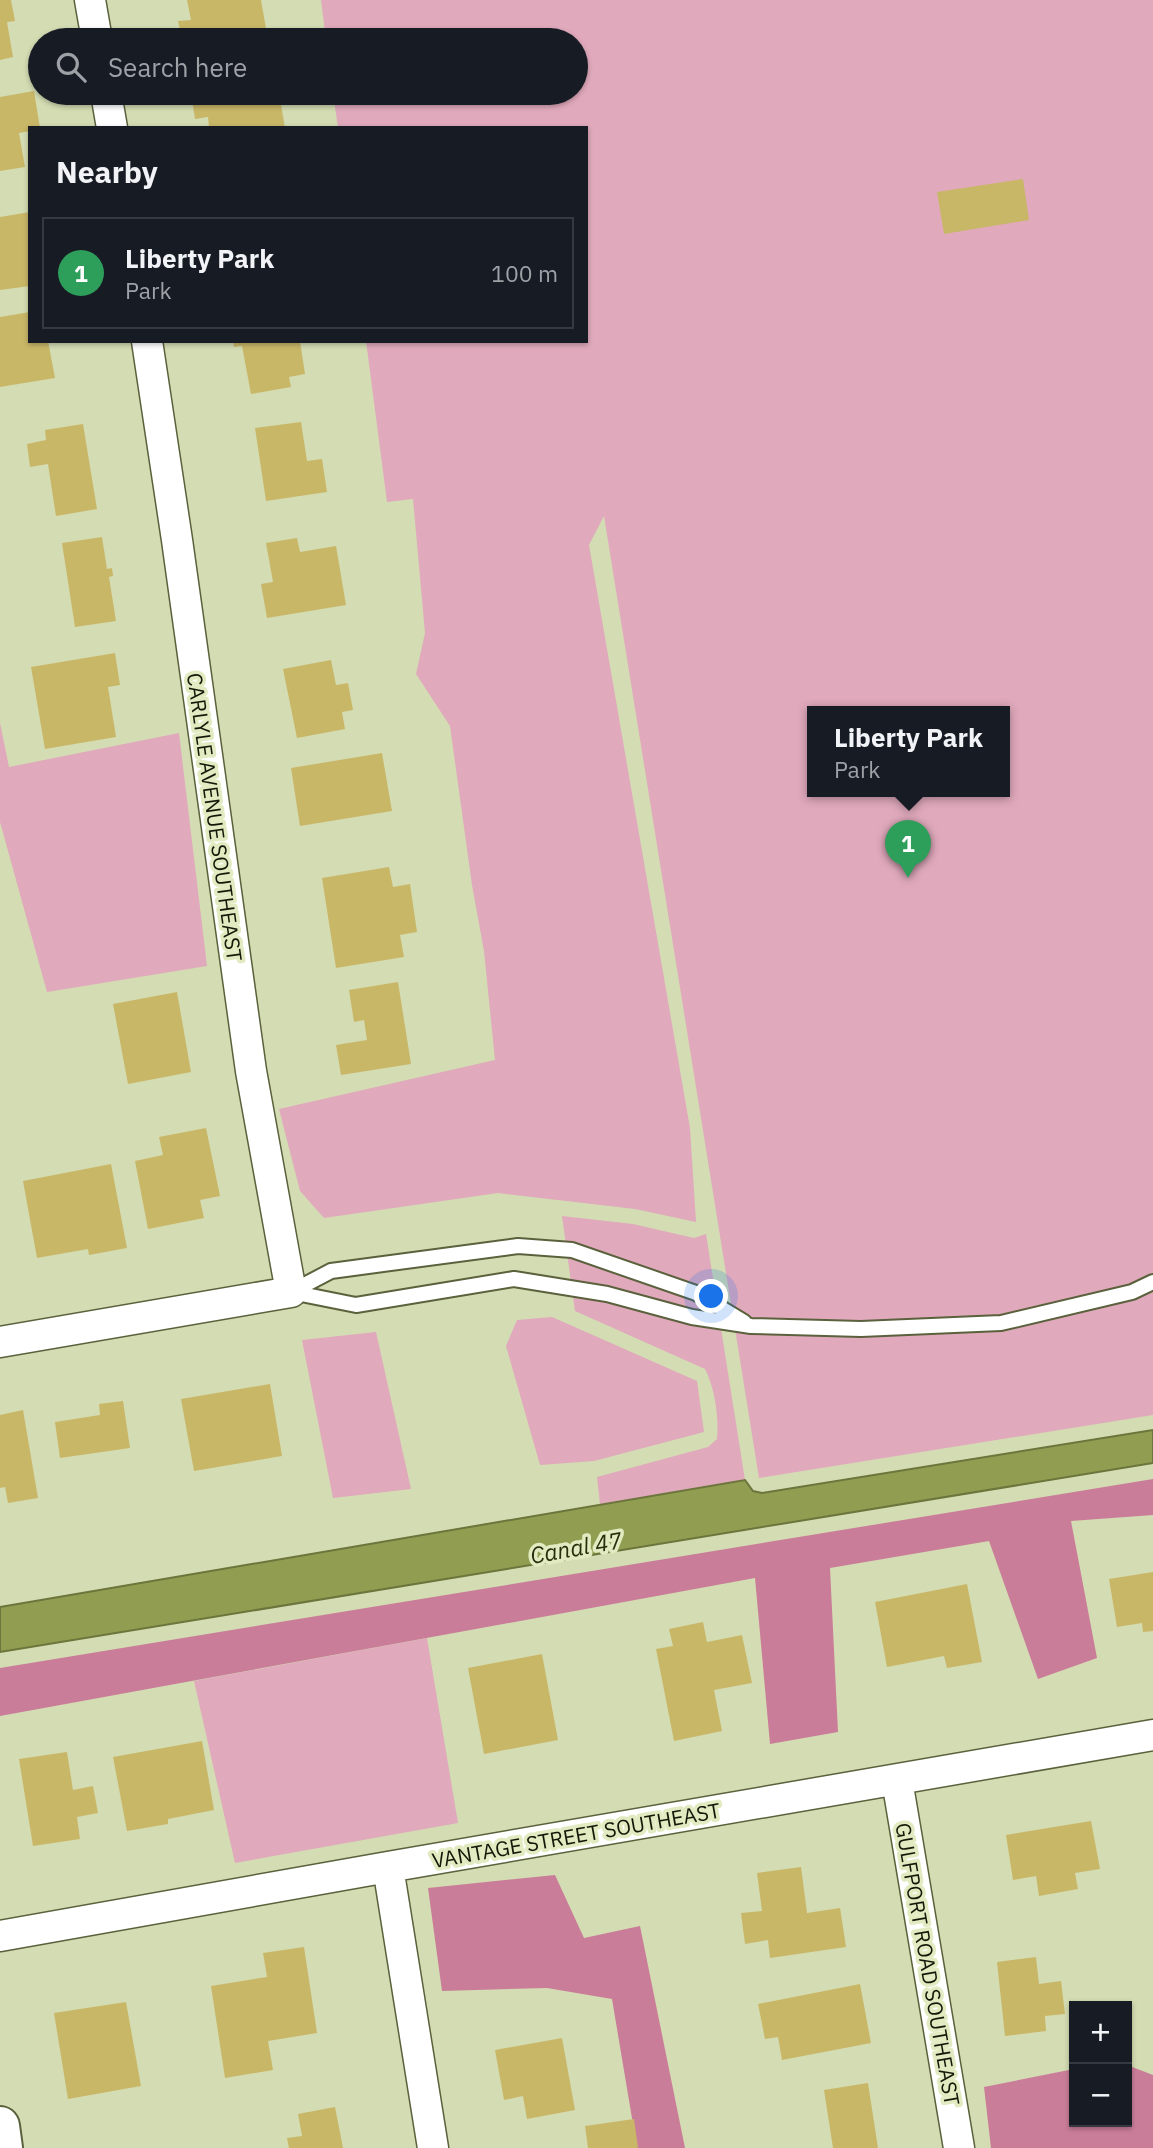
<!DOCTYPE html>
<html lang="en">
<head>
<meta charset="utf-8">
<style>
	body { margin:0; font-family:"IBM Plex Sans",sans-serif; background:#20242c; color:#f1f3f6 }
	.controls { position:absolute; right:21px; bottom:21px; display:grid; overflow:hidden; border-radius:0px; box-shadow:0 2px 5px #0004 }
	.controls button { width:63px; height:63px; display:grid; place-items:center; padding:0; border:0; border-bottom:2px solid #363941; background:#171b24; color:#f1f3f6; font:35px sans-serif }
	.you { position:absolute; left:712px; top:1297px; width:24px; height:24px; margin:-18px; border:5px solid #fff; border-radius:50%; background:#1a73e8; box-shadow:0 0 0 10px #1a73e833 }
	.badge { display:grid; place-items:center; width:46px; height:46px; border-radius:50%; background:#d93025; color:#fff; font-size:23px; font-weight:700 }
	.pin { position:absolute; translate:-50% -58px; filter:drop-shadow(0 2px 4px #0008) }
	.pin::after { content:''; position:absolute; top:37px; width:24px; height:21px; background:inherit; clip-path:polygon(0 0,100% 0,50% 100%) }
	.popup { position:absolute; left:807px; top:706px; width:203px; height:91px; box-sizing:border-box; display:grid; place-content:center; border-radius:0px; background:#171b24; filter:drop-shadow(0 2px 5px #0005); font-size:23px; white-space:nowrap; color:#9ea1a6 }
	.popup b { font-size:26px; color:#f1f3f6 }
	.popup::after { content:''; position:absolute; left:50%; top:100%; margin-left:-14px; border:14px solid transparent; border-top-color:#171b24 }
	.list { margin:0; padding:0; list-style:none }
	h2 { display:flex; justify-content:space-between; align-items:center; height:91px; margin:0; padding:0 28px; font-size:30px }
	h2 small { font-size:23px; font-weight:400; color:#9ea1a6 }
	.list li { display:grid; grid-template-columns:46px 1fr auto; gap:21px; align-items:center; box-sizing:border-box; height:112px; margin:0 14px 14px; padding:0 14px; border:2px solid #363941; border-radius:0px }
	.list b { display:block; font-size:26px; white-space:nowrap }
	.list p { margin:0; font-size:23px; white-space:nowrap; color:#9ea1a6 }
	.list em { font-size:23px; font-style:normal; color:#9ea1a6 }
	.icon { flex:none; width:38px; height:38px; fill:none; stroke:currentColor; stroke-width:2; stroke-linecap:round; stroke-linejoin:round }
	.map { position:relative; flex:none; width:1153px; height:2148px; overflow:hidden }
	.search { position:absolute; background:#171b24; box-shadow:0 2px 5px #0004; left:28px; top:28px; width:560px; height:77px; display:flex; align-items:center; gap:18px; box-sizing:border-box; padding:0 24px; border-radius:38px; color:#9ea1a6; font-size:26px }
	.panel { position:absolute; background:#171b24; box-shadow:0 2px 5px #0004; left:28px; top:126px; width:560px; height:217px; border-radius:0px }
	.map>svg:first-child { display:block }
	.green { fill:#e0a9bc; fill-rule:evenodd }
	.forest { fill:#ca7d99 }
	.water { fill:#919d51; stroke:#6c753b; stroke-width:2 }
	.building { fill:#c9b768 }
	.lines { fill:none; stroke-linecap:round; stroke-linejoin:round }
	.lane-casing { stroke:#5a613c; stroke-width:18 }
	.street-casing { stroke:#5a613c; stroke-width:33 }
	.secondary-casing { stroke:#5a613c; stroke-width:42 }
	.lane { stroke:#fff; stroke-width:14 }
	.street { stroke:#fff; stroke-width:30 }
	.secondary { stroke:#fff; stroke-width:38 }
	.labels { text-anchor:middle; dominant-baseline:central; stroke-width:7; stroke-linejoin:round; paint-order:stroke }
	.street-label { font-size:21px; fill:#151708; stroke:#e1eac0 }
	.water-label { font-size:23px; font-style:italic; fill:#282d0b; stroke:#e1eac0 }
</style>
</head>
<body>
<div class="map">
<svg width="1153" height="2148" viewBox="0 0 1153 2148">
	<rect width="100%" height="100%" fill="#d4dcb3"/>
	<!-- green -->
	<path class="green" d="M 321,0 L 1153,0 L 1153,1415 L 759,1478 L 604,516 L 589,545 L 690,1128 L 696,1222 L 635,1209 L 498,1193 L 324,1218 L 300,1191 L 279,1109 L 495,1060 L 484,951 L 472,885 L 450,726 L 416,674 L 425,633 L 413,499 L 387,502 L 366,341 L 586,341 L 586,128 L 338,128 L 333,93 L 576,93 L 576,40 L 326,40 ZM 812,712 L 1004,712 L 1004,792 L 812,792 Z
		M 0,723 L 9,767 L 179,733 L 207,966 L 47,992 L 0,822 Z
		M 562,1216 L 633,1224 L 694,1238 L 706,1234 L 745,1480 L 600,1504 L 597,1477 L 708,1447 L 717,1439 C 719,1418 715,1388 705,1369 L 575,1311 Z
		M 552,1317 L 697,1381 L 704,1432 L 594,1461 L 540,1465 L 506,1346 L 517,1320 Z
		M 376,1332 L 411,1489 L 333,1498 L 302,1340 Z
		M 427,1638 L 458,1823 L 235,1863 L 194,1681 Z"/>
	<!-- forest -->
	<path class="forest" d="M 1153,1479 L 1153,1515 L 1071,1521 L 1097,1658 L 1038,1679 L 989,1541 L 830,1568 L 838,1732 L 770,1744 L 755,1578 L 0,1716 L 0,1668 Z
		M 555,1875 L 584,1938 L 640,1926 L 685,2148 L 637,2148 L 612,1999 L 547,1988 L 442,1991 L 428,1888 Z
		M 1127,2065 L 1153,2075 L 1153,2148 L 991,2148 L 984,2087 L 1074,2069 L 1074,2122 L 1127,2122 Z"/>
	<!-- water -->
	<path class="water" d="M 1153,1430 L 1153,1463 L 0,1652 L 0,1607 L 745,1480 L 753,1491 L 762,1493 Z"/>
	<!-- building -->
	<path class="building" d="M 0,0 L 11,0 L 15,21 L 7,22 L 13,57 L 0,60 Z
		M 187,0 L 261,0 L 268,40 L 182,40 L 178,21 L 191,20 Z
		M 34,91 L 40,128 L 30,128 L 30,131 L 19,133 L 25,167 L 0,171 L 0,97 Z
		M 191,93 L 279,93 L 285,128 L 209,128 L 208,117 L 195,119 Z
		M 1023,179 L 1029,220 L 944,234 L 937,192 Z
		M 30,212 L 30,286 L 0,290 L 0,217 Z
		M 30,312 L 30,341 L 48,341 L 55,378 L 0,387 L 0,317 Z
		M 233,341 L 300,341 L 305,374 L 289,377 L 291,387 L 251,394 L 242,346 L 234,347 Z
		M 301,422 L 307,461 L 322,459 L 327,492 L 266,501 L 255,428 Z
		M 83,424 L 97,509 L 56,516 L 48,464 L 30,467 L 27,444 L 46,440 L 45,430 Z
		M 102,537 L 107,569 L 112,568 L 113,576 L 109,577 L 116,621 L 75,627 L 62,543 Z
		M 297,538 L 300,552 L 336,546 L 346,605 L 267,618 L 261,584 L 273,582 L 266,543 Z
		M 115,653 L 120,685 L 108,687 L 116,737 L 45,749 L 31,667 Z
		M 331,660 L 336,685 L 348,683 L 353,710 L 342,712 L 345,729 L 297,738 L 283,669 Z
		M 382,753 L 392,811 L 300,826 L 291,768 Z
		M 389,867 L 393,887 L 410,884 L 417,932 L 400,935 L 404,957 L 336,968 L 322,878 Z
		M 398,982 L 411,1064 L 341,1075 L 336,1045 L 367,1040 L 364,1020 L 354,1022 L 349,990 Z
		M 177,992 L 191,1072 L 128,1084 L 113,1004 Z
		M 206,1128 L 220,1196 L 200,1200 L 204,1218 L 148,1229 L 135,1161 L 163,1155 L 159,1137 Z
		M 111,1164 L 127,1248 L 89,1255 L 88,1249 L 37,1258 L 23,1181 Z
		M 270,1384 L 282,1456 L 194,1471 L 181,1399 Z
		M 123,1401 L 130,1448 L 60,1458 L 55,1422 L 100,1415 L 99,1404 Z
		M 23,1410 L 38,1498 L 8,1503 L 5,1487 L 0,1488 L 0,1415 Z
		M 1153,1572 L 1153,1631 L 1143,1632 L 1142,1623 L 1117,1627 L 1109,1579 Z
		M 967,1584 L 982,1662 L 947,1668 L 944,1656 L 887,1667 L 875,1602 Z
		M 703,1622 L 707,1642 L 742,1635 L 752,1683 L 714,1690 L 722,1731 L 674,1741 L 656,1649 L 673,1646 L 669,1629 Z
		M 542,1654 L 558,1740 L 484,1754 L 468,1668 Z
		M 202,1741 L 214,1810 L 168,1819 L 168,1824 L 127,1831 L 113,1757 Z
		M 67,1752 L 73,1790 L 93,1786 L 98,1813 L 77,1817 L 80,1839 L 33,1846 L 19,1759 Z
		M 1091,1821 L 1100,1869 L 1075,1873 L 1078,1889 L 1039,1896 L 1036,1876 L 1013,1880 L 1006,1835 Z
		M 801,1867 L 807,1913 L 840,1908 L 846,1947 L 770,1958 L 768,1940 L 745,1944 L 741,1913 L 762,1911 L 757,1873 Z
		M 304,1947 L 317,2033 L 268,2041 L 273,2070 L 225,2078 L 211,1986 L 267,1977 L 263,1953 Z
		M 1036,1957 L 1039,1984 L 1061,1981 L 1065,2014 L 1045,2016 L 1046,2031 L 1005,2036 L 997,1962 Z
		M 860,1984 L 871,2043 L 782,2060 L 778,2037 L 765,2039 L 758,2004 Z
		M 126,2002 L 141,2086 L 68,2099 L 54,2013 Z
		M 562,2038 L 575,2110 L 527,2119 L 523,2096 L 504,2100 L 495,2050 Z
		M 868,2083 L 878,2148 L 833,2148 L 824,2090 Z
		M 335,2107 L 343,2148 L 289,2148 L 287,2138 L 302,2136 L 298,2114 Z
		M 634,2119 L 638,2148 L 588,2148 L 585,2126 Z"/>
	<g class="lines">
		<defs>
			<path id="lane" d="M 291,1292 L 356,1305 L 514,1279 L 607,1294 L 692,1317 L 751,1326 L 861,1329 L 1001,1323 L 1132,1292 L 1153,1282
				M 291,1292 L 331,1271 L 518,1246 L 572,1250 L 696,1293 L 744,1322"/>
			<path id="street" d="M 90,0 L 97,40
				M 106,93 L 112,128
				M 0,1342 L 291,1292 L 251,1071 L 177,540 L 147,341
				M 897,1780 L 959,2148
				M 388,1867 L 433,2148
				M 0,1936 L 388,1867 L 1153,1735"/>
			<path id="secondary" d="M 0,2126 L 3,2148"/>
		</defs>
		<!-- lane casing -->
		<use href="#lane" class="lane-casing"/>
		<!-- street casing -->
		<use href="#street" class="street-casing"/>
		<!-- secondary casing -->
		<use href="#secondary" class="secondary-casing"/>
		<!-- lane -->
		<use href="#lane" class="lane"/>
		<!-- street -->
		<use href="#street" class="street"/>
		<!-- secondary -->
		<use href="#secondary" class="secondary"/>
	</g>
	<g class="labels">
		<!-- street labels -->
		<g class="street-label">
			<text transform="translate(215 817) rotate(82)">CARLYLE AVENUE SOUTHEAST</text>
			<text transform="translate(576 1835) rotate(-10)">VANTAGE STREET SOUTHEAST</text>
			<text transform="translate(928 1964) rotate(80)">GULFPORT ROAD SOUTHEAST</text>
		</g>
		<!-- water labels -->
		<g class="water-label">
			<text transform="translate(576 1547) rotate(-10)">Canal 47</text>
		</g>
	</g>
</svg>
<div class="controls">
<button>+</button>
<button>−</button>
</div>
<div class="you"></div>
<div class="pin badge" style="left:908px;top:878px;background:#2e9e5b">1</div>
<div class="popup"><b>Liberty Park</b>Park</div>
<div class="search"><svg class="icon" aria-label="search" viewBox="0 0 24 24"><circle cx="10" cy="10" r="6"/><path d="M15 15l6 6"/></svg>Search here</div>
<section class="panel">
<h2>Nearby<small></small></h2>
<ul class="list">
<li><span class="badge" style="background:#2e9e5b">1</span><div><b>Liberty Park</b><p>Park</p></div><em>100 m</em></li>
</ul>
</section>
</div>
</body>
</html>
